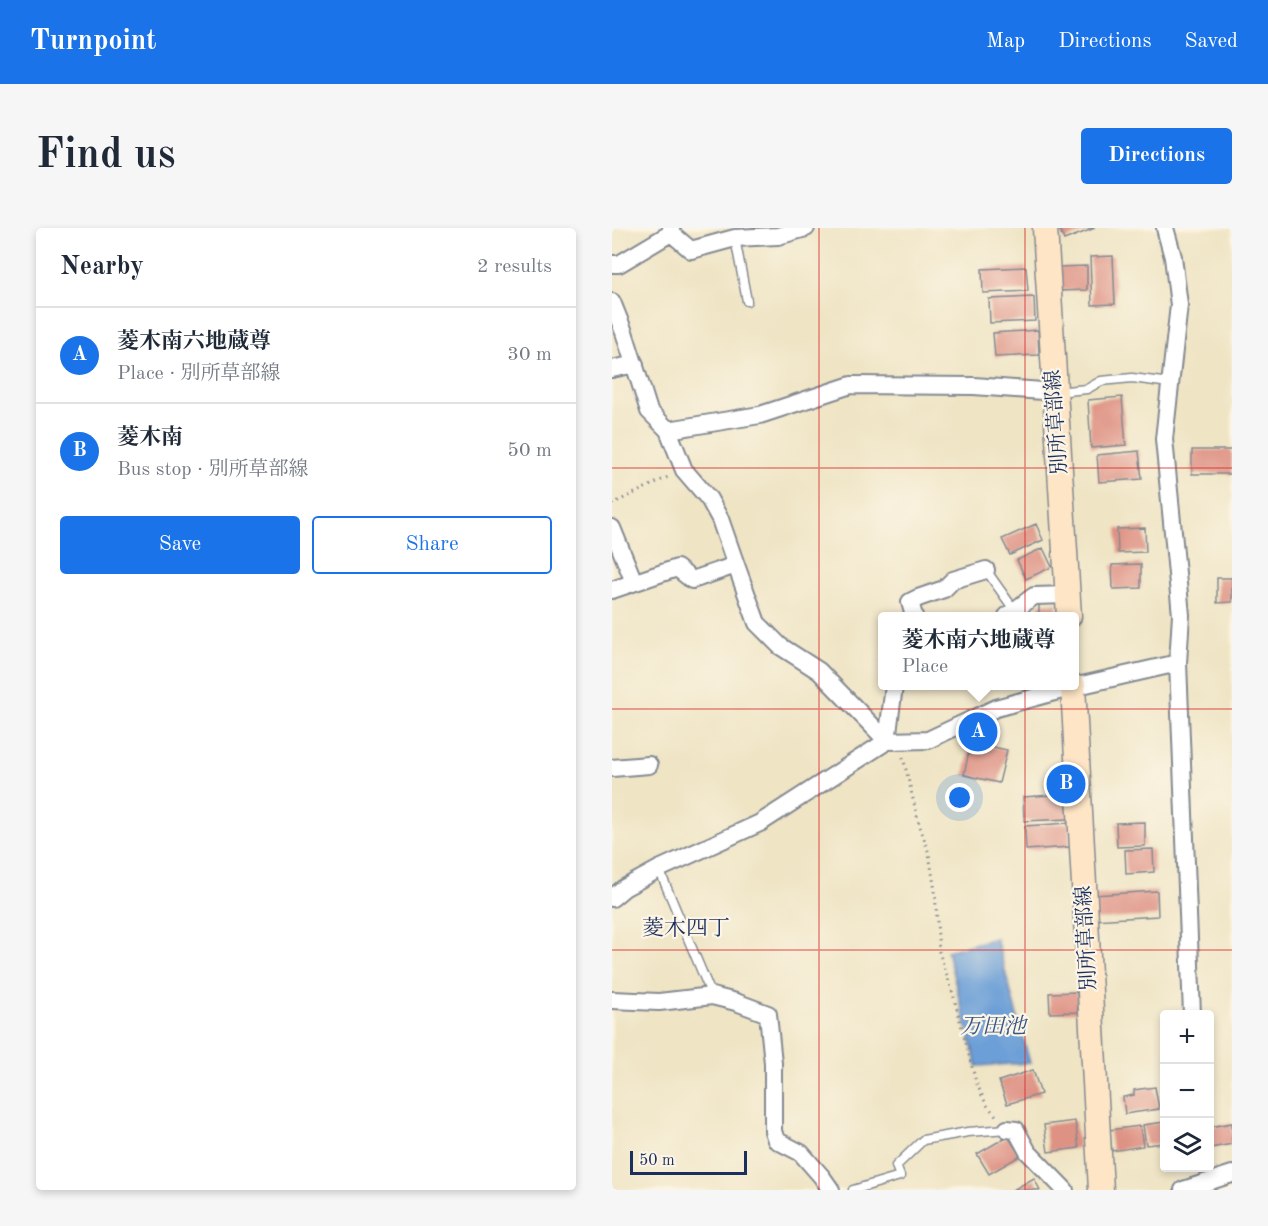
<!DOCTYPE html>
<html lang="en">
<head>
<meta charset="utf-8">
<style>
	body { margin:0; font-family:"Old Standard TT","Noto Serif JP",serif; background:#f6f6f7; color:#1f2937 }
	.controls { position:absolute; right:18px; bottom:18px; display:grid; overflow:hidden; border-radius:6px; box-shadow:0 3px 9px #0003 }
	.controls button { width:54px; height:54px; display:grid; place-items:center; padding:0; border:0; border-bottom:2px solid #e0e1e3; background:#fff; color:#1f2937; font:30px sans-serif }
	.scale { position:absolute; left:18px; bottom:15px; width:117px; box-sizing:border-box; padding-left:6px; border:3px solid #1b2f5e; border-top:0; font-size:16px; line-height:21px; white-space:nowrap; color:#1b2f5e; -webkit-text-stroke:4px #fcf5e5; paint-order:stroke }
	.you { position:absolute; left:348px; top:570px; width:21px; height:21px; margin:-15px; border:4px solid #fff; border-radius:50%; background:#1a73e8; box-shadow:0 0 0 9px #1a73e833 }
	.badge { display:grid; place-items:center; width:39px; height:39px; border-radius:50%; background:#1a73e8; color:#fff; font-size:20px; font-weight:700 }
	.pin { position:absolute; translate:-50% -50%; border:3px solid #fff; box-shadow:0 2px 6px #0006 }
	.popup { position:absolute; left:266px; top:384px; width:201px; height:78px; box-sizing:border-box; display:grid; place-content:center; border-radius:6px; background:#fff; filter:drop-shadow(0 2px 4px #0005); font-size:20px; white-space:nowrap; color:#747a83 }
	.popup b { font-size:22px; color:#1f2937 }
	.popup::after { content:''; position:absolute; left:50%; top:100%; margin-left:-12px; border:12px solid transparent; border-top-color:#fff }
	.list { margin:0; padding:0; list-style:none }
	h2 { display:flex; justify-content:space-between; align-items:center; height:78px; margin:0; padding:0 24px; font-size:26px }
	h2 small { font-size:20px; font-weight:400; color:#747a83 }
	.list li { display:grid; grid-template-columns:39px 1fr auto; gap:18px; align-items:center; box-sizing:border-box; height:96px; padding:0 24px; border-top:2px solid #e0e1e3 }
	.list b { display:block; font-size:22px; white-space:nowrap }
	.list p { margin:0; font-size:20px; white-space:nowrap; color:#747a83 }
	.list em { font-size:20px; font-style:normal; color:#747a83 }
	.actions { display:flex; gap:12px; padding:18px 24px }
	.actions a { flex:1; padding:14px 0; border:2px solid #1a73e8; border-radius:6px; text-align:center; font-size:21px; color:#1a73e8 }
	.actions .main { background:#1a73e8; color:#fff }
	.icon { flex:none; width:33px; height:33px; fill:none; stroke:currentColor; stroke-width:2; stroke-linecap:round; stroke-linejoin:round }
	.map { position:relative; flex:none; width:620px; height:962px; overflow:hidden; border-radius:6px }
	header { display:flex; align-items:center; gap:36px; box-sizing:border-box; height:84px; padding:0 30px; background:#1a73e8; color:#fff }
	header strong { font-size:28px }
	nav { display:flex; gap:33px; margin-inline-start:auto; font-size:21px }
	.intro { display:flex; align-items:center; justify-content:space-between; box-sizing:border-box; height:144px; padding:0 36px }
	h1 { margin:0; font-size:42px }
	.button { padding:15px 27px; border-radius:6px; background:#1a73e8; color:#fff; font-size:21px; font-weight:700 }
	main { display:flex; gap:36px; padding:0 36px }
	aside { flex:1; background:#fff; border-radius:6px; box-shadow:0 3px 9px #0003 }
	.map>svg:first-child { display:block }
	.water { fill:#6c9fd7; stroke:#44679a; stroke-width:1.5 }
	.building { fill:#de9284 }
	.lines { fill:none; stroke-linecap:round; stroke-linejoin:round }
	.lane-casing { stroke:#858a91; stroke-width:11 }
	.street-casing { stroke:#858a91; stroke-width:20 }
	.secondary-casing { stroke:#858a91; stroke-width:27 }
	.path { stroke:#858a91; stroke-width:3; stroke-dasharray:1.5 4.5; stroke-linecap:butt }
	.lane { stroke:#fff; stroke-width:8 }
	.street { stroke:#fff; stroke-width:16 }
	.secondary { stroke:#fde5c5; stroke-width:24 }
	.grid { fill:none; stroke:#d62828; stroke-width:1.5; stroke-opacity:0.55 }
	.labels { text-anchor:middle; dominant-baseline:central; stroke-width:4.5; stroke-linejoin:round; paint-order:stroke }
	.street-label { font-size:21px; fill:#1b2f5e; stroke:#fcf5e5 }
	.neighbourhood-label { font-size:22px; fill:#1b2f5e; stroke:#fcf5e5 }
	.water-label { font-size:22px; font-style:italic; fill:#375688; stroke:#fcf5e5 }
</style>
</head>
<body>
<header>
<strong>Turnpoint</strong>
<nav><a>Map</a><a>Directions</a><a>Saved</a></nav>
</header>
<div class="intro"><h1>Find us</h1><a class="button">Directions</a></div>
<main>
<aside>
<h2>Nearby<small>2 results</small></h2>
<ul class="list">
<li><span class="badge">A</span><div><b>菱木南六地蔵尊</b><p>Place · 別所草部線</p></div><em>30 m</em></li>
<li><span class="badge">B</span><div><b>菱木南</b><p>Bus stop · 別所草部線</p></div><em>50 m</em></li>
</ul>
<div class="actions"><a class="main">Save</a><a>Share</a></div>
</aside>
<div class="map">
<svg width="620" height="962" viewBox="0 0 620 962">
	<rect width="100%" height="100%" fill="#fcf5e5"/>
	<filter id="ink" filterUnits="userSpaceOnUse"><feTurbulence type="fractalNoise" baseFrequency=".0167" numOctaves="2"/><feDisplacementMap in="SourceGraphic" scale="12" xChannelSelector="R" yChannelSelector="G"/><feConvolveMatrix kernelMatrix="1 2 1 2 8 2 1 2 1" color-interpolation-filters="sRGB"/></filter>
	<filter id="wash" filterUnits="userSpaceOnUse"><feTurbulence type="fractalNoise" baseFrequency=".008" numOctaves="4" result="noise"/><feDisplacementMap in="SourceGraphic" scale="24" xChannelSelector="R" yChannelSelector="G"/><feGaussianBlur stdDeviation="1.35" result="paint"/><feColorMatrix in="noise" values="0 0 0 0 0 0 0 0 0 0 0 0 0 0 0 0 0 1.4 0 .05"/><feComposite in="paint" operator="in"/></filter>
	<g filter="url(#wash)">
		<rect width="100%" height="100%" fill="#efe4c4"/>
		<!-- water -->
		<path class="water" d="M 384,710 L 418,835 L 365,838 L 335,723 Z"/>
		<g id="blocks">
			<!-- building -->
			<path class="building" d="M 447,0 L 483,0 L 452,12 Z
				M 501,28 L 503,76 L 480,77 L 478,29 Z
				M 475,38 L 475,62 L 447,63 L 446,39 Z
				M 414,39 L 416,63 L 371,65 L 370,41 Z
				M 422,69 L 423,93 L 378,95 L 377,71 Z
				M 426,102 L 427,127 L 383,129 L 381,105 Z
				M 510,169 L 514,217 L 479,220 L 476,172 Z
				M 580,222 L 620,222 L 620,246 L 580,246 Z
				M 527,223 L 530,251 L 487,254 L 485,227 Z
				M 424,296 L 431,312 L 398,327 L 390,311 Z
				M 533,300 L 534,324 L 506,325 L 505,301 Z
				M 431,320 L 440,339 L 414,351 L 405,332 Z
				M 529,336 L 529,360 L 501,361 L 500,337 Z
				M 605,350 L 620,350 L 620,374 L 605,375 Z
				M 445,375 L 445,388 L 427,388 L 427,376 Z
				M 359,514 L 395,522 L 387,555 L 352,547 Z
				M 455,566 L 457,591 L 412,593 L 411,569 Z
				M 533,594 L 533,618 L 505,619 L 504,595 Z
				M 457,595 L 458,619 L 414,622 L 413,598 Z
				M 541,621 L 542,644 L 514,646 L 513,622 Z
				M 545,663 L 546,688 L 482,692 L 481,667 Z
				M 465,764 L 466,784 L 438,785 L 437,765 Z
				M 421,842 L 429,866 L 395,876 L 387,853 Z
				M 543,859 L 547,881 L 513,886 L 511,869 L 522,867 L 522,862 Z
				M 463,893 L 467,920 L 436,924 L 432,897 Z
				M 552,894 L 552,915 L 534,917 L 531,897 Z
				M 620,895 L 620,916 L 598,920 L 598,899 Z
				M 528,898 L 531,918 L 500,923 L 497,902 Z
				M 396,908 L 408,928 L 377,946 L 365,926 Z
				M 422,950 L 428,962 L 401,962 Z"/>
		</g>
	</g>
	<g filter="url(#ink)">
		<use href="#blocks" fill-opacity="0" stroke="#858a91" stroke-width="1.5"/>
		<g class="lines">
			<defs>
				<path id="lane" d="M 123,10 L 135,73
					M 444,164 L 475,161 L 489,153 L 520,150 L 558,155
					M 374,342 L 403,383
					M 47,641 L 100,768
					M 241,962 L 288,948 L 284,938 L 311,912 L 356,904 L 395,901"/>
				<path id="street" d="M 553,0 L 561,29 L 567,77 L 552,211 L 569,387 L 566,435 L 580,786
					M 59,5 L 79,22 L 123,10 L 166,8 L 194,0
					M 0,36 L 7,36 L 59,5 L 59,0
					M 0,74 L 12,104 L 37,183 L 56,202 L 72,242 L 97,271 L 108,291 L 124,337 L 145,395 L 168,418 L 207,443 L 275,513
					M 0,141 L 23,136
					M 56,202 L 148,187 L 239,157 L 362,158 L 444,164
					M 0,300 L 22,354
					M 0,362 L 65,340 L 80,352 L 124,337
					M 302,388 L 298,374 L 306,370 L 332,361 L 341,352 L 374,342
					M 395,388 L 422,368 L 456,367
					M 275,513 L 282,458
					M 0,540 L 37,537
					M 0,670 L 12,660 L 47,641 L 148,595 L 275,513 L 316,512 L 384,480 L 461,459 L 566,435
					M 0,772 L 47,774 L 100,768 L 124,774 L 156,786 L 161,835 L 161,903 L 164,912 L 189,925 L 210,949 L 219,962
					M 395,901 L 404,902 L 416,924 L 453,962
					M 571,962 L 620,946"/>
				<path id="secondary" d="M 433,0 L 457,388
					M 461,458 L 489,962"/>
			</defs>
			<!-- lane casing -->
			<use href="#lane" class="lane-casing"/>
			<!-- street casing -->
			<use href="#street" class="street-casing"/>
			<!-- secondary casing -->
			<use href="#secondary" class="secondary-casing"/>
			<!-- path -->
			<path class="path" d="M 0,276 L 58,248
				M 291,529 L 306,592 L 317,626 L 323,663 L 327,724 L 340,762 L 364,854 L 374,876 L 386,890"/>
			<!-- lane -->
			<use href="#lane" class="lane"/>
			<!-- street -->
			<use href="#street" class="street"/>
			<!-- secondary -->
			<use href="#secondary" class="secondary"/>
		</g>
	</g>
	<!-- grid -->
	<path class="grid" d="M 207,0 L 207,962M 413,0 L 413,962M 0,240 L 620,240M 0,481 L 620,481M 0,722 L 620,722"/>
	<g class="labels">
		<!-- street labels -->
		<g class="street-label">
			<text transform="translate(445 194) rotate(-94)">別所草部線</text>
			<text transform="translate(475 710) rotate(-93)">別所草部線</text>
		</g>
		<!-- neighbourhood labels -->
		<g class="neighbourhood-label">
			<text x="74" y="701">菱木四丁</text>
		</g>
		<!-- water labels -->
		<g class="water-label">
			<text x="381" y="799">万田池</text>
		</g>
	</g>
</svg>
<div class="controls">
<button>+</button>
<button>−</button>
<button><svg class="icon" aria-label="layers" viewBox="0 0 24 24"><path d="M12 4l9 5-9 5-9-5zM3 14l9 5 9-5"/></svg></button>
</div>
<div class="scale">50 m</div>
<div class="you"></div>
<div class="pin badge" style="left:366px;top:504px">A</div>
<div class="popup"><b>菱木南六地蔵尊</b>Place</div>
<div class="pin badge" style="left:454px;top:556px">B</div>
</div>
</main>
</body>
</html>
